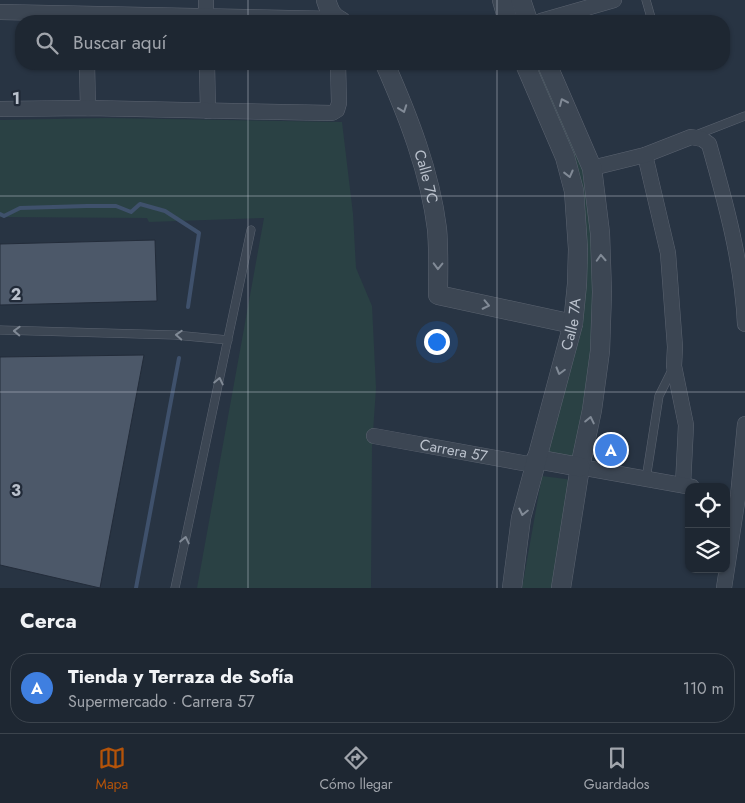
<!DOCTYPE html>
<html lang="es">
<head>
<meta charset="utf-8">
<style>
	body { margin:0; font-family:Jost,sans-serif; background:#2b333e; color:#f1f3f6 }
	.controls { position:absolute; right:15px; bottom:15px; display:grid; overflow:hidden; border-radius:10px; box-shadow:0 1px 4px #0004 }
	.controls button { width:45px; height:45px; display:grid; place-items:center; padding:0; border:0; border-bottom:1px solid #3c444d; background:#1e2732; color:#f1f3f6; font:25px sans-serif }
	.you { position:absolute; left:436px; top:341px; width:18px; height:18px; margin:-12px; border:4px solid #fff; border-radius:50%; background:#1a73e8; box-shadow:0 0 0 8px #1a73e833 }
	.badge { display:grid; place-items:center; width:32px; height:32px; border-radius:50%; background:#b45309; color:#fff; font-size:16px; font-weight:700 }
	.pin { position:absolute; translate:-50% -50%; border:2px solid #fff; box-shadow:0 1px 5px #0006 }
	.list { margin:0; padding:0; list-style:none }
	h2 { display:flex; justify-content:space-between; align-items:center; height:65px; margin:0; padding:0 20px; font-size:21px }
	h2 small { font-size:16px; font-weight:400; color:#a1a5ac }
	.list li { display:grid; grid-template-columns:32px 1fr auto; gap:15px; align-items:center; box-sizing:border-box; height:70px; margin:0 10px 10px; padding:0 10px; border:1px solid #3c444d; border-radius:20px }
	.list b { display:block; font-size:19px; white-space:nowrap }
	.list p { margin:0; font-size:16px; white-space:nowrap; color:#a1a5ac }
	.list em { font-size:16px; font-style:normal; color:#a1a5ac }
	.icon { flex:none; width:28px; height:28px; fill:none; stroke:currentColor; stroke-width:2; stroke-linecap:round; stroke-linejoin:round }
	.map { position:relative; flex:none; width:745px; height:588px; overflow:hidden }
	.search { position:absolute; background:#1e2732; box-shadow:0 1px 4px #0004; left:15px; right:15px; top:15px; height:55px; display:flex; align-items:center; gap:12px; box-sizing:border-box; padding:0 18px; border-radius:20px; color:#a1a5ac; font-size:19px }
	.sheet { height:145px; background:#1e2732 }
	nav { display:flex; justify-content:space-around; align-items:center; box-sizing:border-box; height:70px; border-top:1px solid #3c444d; background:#1e2732; font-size:14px; color:#a1a5ac }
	nav a { display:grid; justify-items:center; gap:2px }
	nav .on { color:#b45309 }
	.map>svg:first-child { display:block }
	.green { fill:#2a4144 }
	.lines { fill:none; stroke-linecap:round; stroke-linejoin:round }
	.stream { stroke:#3f516c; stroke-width:4 }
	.building { fill:#4c5869; stroke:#232c3a }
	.service-casing { stroke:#5b6370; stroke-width:9 }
	.minor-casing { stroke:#5b6370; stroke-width:16 }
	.tertiary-casing { stroke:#5b6370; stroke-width:20 }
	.service { stroke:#3c4653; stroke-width:8 }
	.minor { stroke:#3c4653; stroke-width:15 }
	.tertiary { stroke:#3c4653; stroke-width:19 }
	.oneway { stroke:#818a96 }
	.grid { fill:none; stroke:#bac1cc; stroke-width:1; stroke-opacity:0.55 }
	.labels { text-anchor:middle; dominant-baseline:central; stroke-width:4.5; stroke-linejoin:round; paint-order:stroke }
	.street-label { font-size:15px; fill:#bac1cc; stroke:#212a38 }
	.grid-label { font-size:16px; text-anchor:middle; font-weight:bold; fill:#bac1cc; stroke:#212a38; stroke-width:4.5; stroke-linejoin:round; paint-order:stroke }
</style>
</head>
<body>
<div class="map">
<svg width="745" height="588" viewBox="0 0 745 588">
	<rect width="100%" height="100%" fill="#283443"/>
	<!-- green -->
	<path class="green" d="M 531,64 L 538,64 L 586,172 L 594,248 L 594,325 L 577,460 L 547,453 L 583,248 Z
		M 106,118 L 342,122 L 353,214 L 356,268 L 372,306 L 376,388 L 372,447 L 371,588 L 197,588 L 264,218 L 149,222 L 147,218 L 0,217 L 0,120 Z
		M 542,476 L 574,480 L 556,588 L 522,588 Z"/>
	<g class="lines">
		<!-- stream -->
		<path class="stream" d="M 0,214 L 4,216 L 20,208 L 87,206 L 116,206 L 131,212 L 140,204 L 165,211 L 199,233 L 188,307
			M 136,588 L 179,358"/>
	</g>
	<!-- building -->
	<path class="building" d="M 155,240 L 157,301 L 0,305 L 0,244 Z
		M 144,355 L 100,588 L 0,565 L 0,357 Z
		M 600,437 L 624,441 L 621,462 L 597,458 Z"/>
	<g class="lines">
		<defs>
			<path id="service" d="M 646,0 L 652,21
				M 696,135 L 745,116
				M 0,330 L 175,335 L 228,340
				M 646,479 L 659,396 L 673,368
				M 175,588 L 251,230"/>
			<g id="minor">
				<path d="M 206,0 L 206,21"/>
				<path d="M 0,12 L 336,19 L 336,21"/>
				<path d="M 541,21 L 614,0"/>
				<path d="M 87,64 L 88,108"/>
				<path d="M 207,64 L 208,111"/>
				<path d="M 0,109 L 88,108 L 332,113 L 337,110 L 339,103 L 338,64"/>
				<path d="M 645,155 L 668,253 L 675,347 L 674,366 L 686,425 L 683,485"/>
				<path d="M 592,168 L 645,155 L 691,137 L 702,139 L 709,144 C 726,204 742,262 745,324"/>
				<path id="s1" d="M 374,436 L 534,465"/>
				<path d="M 580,467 L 692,487"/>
				<path d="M 724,588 L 738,496 L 745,424"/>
			</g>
			<g id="tertiary">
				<path d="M 326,0 C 329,9 331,17 341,21"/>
				<path d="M 502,0 L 508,21"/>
				<path d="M 521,0 L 528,21"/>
				<path id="s2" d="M 385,64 C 408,116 430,172 437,229 C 439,251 438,273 438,295 L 573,324"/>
				<path d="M 547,64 L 592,168 L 600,233 L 602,292 L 600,351 L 592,410 L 580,467 L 561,588"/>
				<path d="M 536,459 L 580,467"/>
				<path id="s3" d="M 512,588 L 521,518 L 573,324 L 577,284 L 578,249 L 574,191 L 565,157 L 525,64"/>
			</g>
		</defs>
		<!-- service casing -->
		<use href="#service" class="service-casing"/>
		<!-- minor casing -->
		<use href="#minor" class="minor-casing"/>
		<!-- tertiary casing -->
		<use href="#tertiary" class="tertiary-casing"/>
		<!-- service -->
		<use href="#service" class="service"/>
		<!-- minor -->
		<use href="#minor" class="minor"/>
		<!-- tertiary -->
		<use href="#tertiary" class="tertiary"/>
	</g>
	<!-- one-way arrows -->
	<defs><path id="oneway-chevron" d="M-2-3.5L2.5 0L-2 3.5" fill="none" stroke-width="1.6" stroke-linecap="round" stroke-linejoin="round" transform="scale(1.25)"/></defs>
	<g class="oneway">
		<use href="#oneway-chevron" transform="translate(563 102) rotate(-114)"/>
		<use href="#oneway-chevron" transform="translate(403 109) rotate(70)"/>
		<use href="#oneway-chevron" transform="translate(569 174) rotate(76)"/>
		<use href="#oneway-chevron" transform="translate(601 258) rotate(-93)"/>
		<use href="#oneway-chevron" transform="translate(438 266) rotate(91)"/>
		<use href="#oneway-chevron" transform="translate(486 305) rotate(12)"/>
		<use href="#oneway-chevron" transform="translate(17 331) rotate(-178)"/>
		<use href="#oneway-chevron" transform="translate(179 335) rotate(-177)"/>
		<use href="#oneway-chevron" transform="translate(560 371) rotate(106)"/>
		<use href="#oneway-chevron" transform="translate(219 381) rotate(-78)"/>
		<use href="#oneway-chevron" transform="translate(590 420) rotate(-78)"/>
		<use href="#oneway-chevron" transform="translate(523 512) rotate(103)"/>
		<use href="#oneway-chevron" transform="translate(185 540) rotate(-78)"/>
	</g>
	<!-- grid -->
	<path class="grid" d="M 248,0 L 248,21M 497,0 L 497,21M 248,64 L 248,588M 497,64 L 497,588M 0,196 L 745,196M 0,392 L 745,392"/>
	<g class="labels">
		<!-- street labels -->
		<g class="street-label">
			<text stroke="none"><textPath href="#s2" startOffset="120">Calle 7C</textPath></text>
			<text stroke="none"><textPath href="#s3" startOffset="271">Calle 7A</textPath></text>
			<text stroke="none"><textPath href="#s1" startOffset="81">Carrera 57</textPath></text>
		</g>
	</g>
	<g class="grid-label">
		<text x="16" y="104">1</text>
		<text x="16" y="300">2</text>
		<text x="16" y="496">3</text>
	</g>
</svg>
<div class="controls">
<button><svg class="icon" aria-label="locate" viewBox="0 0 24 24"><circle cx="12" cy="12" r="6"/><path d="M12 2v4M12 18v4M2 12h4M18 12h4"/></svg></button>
<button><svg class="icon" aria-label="layers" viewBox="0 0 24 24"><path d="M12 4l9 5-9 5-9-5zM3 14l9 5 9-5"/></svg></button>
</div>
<div class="you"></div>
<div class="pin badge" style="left:611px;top:450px;background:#3f7fe0">A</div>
<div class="search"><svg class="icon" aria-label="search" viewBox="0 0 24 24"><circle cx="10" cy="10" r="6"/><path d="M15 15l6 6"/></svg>Buscar aquí</div>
</div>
<section class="sheet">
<h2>Cerca<small></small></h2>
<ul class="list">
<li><span class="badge" style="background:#3f7fe0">A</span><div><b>Tienda y Terraza de Sofía</b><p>Supermercado · Carrera 57</p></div><em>110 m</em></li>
</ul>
</section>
<nav>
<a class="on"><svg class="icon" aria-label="map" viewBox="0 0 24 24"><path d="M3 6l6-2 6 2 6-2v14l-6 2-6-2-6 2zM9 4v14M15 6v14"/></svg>Mapa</a>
<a><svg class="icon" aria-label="directions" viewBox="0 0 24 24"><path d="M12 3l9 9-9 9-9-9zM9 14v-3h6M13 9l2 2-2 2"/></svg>Cómo llegar</a>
<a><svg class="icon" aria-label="saved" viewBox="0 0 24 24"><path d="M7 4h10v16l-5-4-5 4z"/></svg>Guardados</a>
</nav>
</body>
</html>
